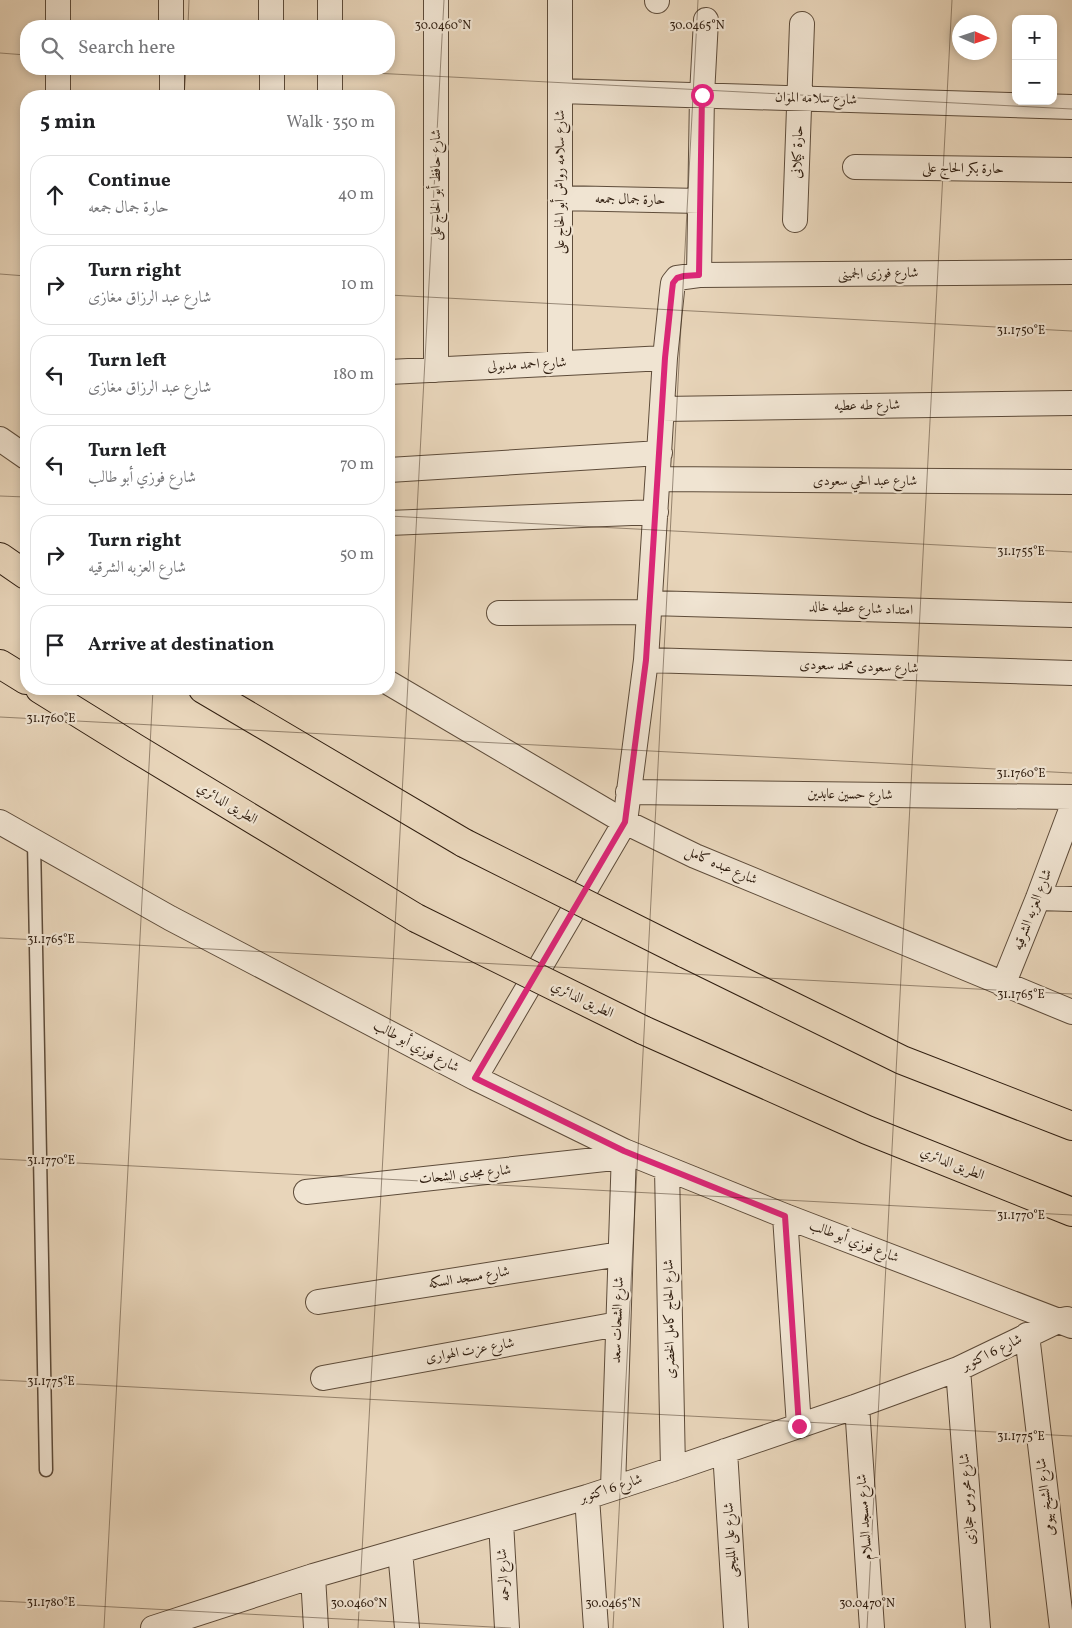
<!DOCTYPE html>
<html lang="en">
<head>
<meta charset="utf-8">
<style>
	body { margin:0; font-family:Vollkorn,Amiri,serif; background:#f2f2f2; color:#202124 }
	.controls { position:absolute; right:15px; top:15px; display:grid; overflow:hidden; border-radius:10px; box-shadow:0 2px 8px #0003 }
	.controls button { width:45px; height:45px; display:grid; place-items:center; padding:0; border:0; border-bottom:1px solid #e0e0e0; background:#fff; color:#202124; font:25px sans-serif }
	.compass { position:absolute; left:952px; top:15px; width:45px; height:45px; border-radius:50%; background:#fff; box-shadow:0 2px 8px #0003; rotate:93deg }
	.stop { position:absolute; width:15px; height:15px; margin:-11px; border:4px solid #db2777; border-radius:50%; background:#fff }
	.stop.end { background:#db2777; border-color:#fff; box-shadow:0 1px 5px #0008 }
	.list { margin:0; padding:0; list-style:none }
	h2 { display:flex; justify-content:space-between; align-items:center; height:65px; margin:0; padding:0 20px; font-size:21px }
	h2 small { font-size:16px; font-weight:400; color:#757577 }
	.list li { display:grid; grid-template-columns:32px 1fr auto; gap:15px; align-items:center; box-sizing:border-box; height:80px; margin:0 10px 10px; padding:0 10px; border:1px solid #e0e0e0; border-radius:20px }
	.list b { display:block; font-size:19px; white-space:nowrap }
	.list p { margin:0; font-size:16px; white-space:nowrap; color:#757577 }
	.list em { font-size:16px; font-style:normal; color:#757577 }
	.icon { flex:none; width:28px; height:28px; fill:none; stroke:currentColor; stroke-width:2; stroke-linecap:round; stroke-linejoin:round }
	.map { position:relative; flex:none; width:1072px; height:1628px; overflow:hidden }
	.search { position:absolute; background:#fff; box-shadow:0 2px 8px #0003; left:20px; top:20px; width:375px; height:55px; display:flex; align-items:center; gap:12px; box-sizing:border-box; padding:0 18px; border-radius:20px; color:#757577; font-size:19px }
	.panel { position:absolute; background:#fff; box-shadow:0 2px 8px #0003; left:20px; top:90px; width:375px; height:605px; border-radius:20px }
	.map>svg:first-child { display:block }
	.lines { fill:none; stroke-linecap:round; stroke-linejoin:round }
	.lane-casing { stroke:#5e4c3a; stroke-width:15 }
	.street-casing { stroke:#5e4c3a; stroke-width:26 }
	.highway-casing { stroke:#301e10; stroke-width:30 }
	.lane { stroke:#f0e4d2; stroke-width:12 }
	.street { stroke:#f0e4d2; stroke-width:24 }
	.highway { stroke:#e8d5ba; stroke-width:28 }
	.highway-bridge-casing { stroke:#301e10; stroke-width:30; stroke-linecap:butt }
	.highway-bridge { stroke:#e8d5ba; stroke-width:28 }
	.route { stroke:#db2777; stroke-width:6 }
	.ticks { fill:none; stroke:#301e10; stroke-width:1; stroke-opacity:0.45 }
	.labels { text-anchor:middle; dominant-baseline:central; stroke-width:4.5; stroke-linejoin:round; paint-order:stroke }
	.street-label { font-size:14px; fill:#301e10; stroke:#f0e4d2 }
	.ticks-label { font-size:12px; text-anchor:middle; fill:#301e10; stroke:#f0e4d2; stroke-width:4.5; stroke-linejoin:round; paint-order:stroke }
</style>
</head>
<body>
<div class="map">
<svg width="1072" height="1628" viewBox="0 0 1072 1628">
	<rect width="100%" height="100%" fill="#e8d5ba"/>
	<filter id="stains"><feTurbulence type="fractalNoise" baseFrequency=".004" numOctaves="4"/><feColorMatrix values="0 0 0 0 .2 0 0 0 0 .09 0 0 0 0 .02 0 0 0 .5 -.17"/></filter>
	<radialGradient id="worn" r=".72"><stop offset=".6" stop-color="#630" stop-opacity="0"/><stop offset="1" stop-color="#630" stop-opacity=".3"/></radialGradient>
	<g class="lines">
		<defs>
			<path id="lane" d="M 34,842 L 46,1470"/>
			<path id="street" d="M 171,0 L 171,26
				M 271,0 L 271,26
				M 330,0 L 330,26
				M 560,0 L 560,363
				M 657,1 L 657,0
				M 58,26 L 58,0
				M 172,69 L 172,96
				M 272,69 L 272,96
				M 330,69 L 330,96
				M 560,91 L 1072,107
				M 58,96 L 58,69
				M 855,167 L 1072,170
				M 560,198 L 700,201
				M 795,220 L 802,24
				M 699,275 L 702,95 L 706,20
				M 436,370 L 436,0
				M 389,372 L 665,358
				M 662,409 L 1072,403
				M 0,439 L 26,457
				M 389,470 L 660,453
				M 658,479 L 1072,482
				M 389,523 L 656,512
				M 650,603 L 1072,615
				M 499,613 L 649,612
				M 646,660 L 1072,673
				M 389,683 L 625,822 L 695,856 L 1072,1012
				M 628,792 L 1072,797
				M 0,822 L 170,918 L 475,1078 L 624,1151 L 785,1216 L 1072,1326
				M 1038,898 L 1072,899
				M 1003,985 L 1038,898 L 1072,807
				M 475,1078 L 625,822 L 646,660 L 665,358 L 672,291 L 673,283 L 677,278 L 699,275 L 1072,272
				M 667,1169 L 673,1469
				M 306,1192 L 623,1157
				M 785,1216 L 799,1426
				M 318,1302 L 620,1254
				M 1027,1335 L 1062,1628
				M 958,1369 L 978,1628
				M 323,1378 L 618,1324
				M 857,1406 L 872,1628
				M 725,1451 L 736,1628
				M 613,1488 L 624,1151
				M 587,1497 L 596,1628
				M 501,1522 L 507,1628
				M 400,1551 L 407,1628
				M 313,1576 L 316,1628
				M 153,1628 L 313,1576 L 587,1497 L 673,1469 L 857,1406 L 958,1369 L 1058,1321 L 1067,1319"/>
			<path id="highway" d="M 0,557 L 26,575
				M 0,664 L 26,680
				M 40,689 L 135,748 L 416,918
				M 203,689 L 464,843
				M 684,953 L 902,1060 L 1072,1126
				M 643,1030 L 867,1130 L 1072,1212"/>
		</defs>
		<!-- lane casing -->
		<use href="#lane" class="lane-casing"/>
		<!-- street casing -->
		<use href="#street" class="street-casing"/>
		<!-- highway casing -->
		<use href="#highway" class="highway-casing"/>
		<!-- lane -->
		<use href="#lane" class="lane"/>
		<!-- street -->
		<use href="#street" class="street"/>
		<!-- highway -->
		<use href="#highway" class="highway"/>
		<defs>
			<path id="highway-bridge" d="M 464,843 L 684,953
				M 416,918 L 643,1030"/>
		</defs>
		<!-- highway-bridge casing -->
		<use href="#highway-bridge" class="highway-bridge-casing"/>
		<!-- highway-bridge -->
		<use href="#highway-bridge" class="highway-bridge"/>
	</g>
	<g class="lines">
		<!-- route -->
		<path class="route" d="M 702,95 L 699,275 L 684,276 L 677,278 L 673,283 L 672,291 L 665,358 L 646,660 L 625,822 L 475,1078 L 624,1151 L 785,1216 L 799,1426"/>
	</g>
	<!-- ticks -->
	<path class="ticks" d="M 188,26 L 189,0M 0,53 L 26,55M 296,69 L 1072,109M 184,96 L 186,69M 0,274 L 26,276M 389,295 L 1072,331M 0,496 L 26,497M 389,516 L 1072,552M 0,717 L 1072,773M 0,938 L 1072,994M 0,1159 L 1072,1215M 0,1380 L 1072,1436M 0,1601 L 511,1628M 104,1628 L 153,689M 358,1628 L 444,0M 613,1628 L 698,0M 867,1628 L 952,0"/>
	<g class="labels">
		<!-- street labels -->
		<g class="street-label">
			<text transform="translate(816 99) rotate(2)">شارع سلامه الموان</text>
			<text transform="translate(798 152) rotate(-88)">حارة كيلانى</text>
			<text transform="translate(963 169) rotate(1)">حارة بكر الحاج على</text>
			<text transform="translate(560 182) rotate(-90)">شارع سلامه رواش أبو الحاج على</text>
			<text transform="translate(436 185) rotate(-90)">شارع حافظ أبو الحاج على</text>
			<text transform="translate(630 200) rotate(1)">حارة جمال جمعه</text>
			<text transform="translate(878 274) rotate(-1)">شارع فوزى الجمينى</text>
			<text transform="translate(527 365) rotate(-3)">شارع احمد مدبولى</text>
			<text transform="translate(867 406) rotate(-1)">شارع طه عطيه</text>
			<text x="865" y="481">شارع عبد الحي سعودى</text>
			<text transform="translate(861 609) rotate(2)">امتداد شارع عطيه خالد</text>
			<text transform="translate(859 667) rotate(2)">شارع سعودى محمد سعودى</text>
			<text transform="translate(850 795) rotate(1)">شارع حسين عابدين</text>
			<text transform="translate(227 804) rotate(31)">الطريق الدائري</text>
			<text transform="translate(721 866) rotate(23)">شارع عبده كامل</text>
			<text transform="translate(1033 910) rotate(-69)">شارع العزبه الشرقيه</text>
			<text transform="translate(582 1000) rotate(26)">الطريق الدائري</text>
			<text transform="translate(416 1047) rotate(28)">شارع فوزي أبو طالب</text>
			<text transform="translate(952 1164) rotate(22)">الطريق الدائري</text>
			<text transform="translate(465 1175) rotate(-6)">شارع مجدى الشحات</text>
			<text transform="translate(854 1242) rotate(21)">شارع فوزي أبو طالب</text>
			<text transform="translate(469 1278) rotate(-9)">شارع مسجد السكه</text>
			<text transform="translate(670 1319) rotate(-91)">شارع الحاج كامل الخضرى</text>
			<text transform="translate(618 1320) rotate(-88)">شارع الشحات سعد</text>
			<text transform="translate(470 1351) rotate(-10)">شارع عزت الهوارى</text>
			<text transform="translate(992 1353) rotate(-26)">شارع 6 اكتوبر</text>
			<text transform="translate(611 1489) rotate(-18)">شارع 6 اكتوبر</text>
			<text transform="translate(1046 1497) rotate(-97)">شارع الشيخ بيومى</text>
			<text transform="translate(968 1499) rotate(-94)">شارع محروس حجازى</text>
			<text transform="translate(865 1517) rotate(-94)">شارع مسجد السلام</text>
			<text transform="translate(731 1540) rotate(-93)">شارع على المليجى</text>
			<text transform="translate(504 1575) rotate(-94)">شارع الرحمه</text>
		</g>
	</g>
	<g class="ticks-label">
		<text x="443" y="29">30.0460°N</text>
		<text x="697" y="29">30.0465°N</text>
		<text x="1021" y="334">31.1750°E</text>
		<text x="1021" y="555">31.1755°E</text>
		<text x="51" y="722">31.1760°E</text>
		<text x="1021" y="777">31.1760°E</text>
		<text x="51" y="943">31.1765°E</text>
		<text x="1021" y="998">31.1765°E</text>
		<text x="51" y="1164">31.1770°E</text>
		<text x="1021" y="1219">31.1770°E</text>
		<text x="51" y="1385">31.1775°E</text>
		<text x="1021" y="1440">31.1775°E</text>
		<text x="51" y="1606">31.1780°E</text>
		<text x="359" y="1607">30.0460°N</text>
		<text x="613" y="1607">30.0465°N</text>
		<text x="867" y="1607">30.0470°N</text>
	</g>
	<rect width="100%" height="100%" filter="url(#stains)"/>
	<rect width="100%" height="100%" fill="url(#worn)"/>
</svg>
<div class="controls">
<button>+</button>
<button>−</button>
</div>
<svg class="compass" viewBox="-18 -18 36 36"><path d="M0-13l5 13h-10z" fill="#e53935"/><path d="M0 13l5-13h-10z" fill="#757577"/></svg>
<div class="stop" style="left:702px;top:95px"></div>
<div class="stop end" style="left:799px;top:1426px"></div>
<div class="search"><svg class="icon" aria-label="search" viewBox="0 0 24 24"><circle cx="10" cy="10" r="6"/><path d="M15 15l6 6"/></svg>Search here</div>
<section class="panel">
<h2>5 min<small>Walk · 350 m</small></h2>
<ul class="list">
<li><svg class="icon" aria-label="ahead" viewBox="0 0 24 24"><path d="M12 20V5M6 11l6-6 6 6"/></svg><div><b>Continue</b><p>حارة جمال جمعه</p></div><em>40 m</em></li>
<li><svg class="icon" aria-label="right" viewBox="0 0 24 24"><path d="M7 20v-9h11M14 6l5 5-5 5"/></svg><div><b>Turn right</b><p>شارع عبد الرزاق مغازى</p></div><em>10 m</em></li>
<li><svg class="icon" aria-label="left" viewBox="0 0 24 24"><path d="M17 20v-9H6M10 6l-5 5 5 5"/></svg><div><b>Turn left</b><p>شارع عبد الرزاق مغازى</p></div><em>180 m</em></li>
<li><svg class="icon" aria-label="left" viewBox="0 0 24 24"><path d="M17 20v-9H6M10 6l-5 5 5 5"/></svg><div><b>Turn left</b><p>شارع فوزي أبو طالب</p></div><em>70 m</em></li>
<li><svg class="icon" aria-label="right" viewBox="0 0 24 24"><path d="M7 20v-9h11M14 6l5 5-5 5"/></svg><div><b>Turn right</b><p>شارع العزبه الشرقيه</p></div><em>50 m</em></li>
<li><svg class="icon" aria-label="arrive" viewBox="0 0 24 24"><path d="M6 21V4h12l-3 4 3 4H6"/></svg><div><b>Arrive at destination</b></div></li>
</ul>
</section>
</div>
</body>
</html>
